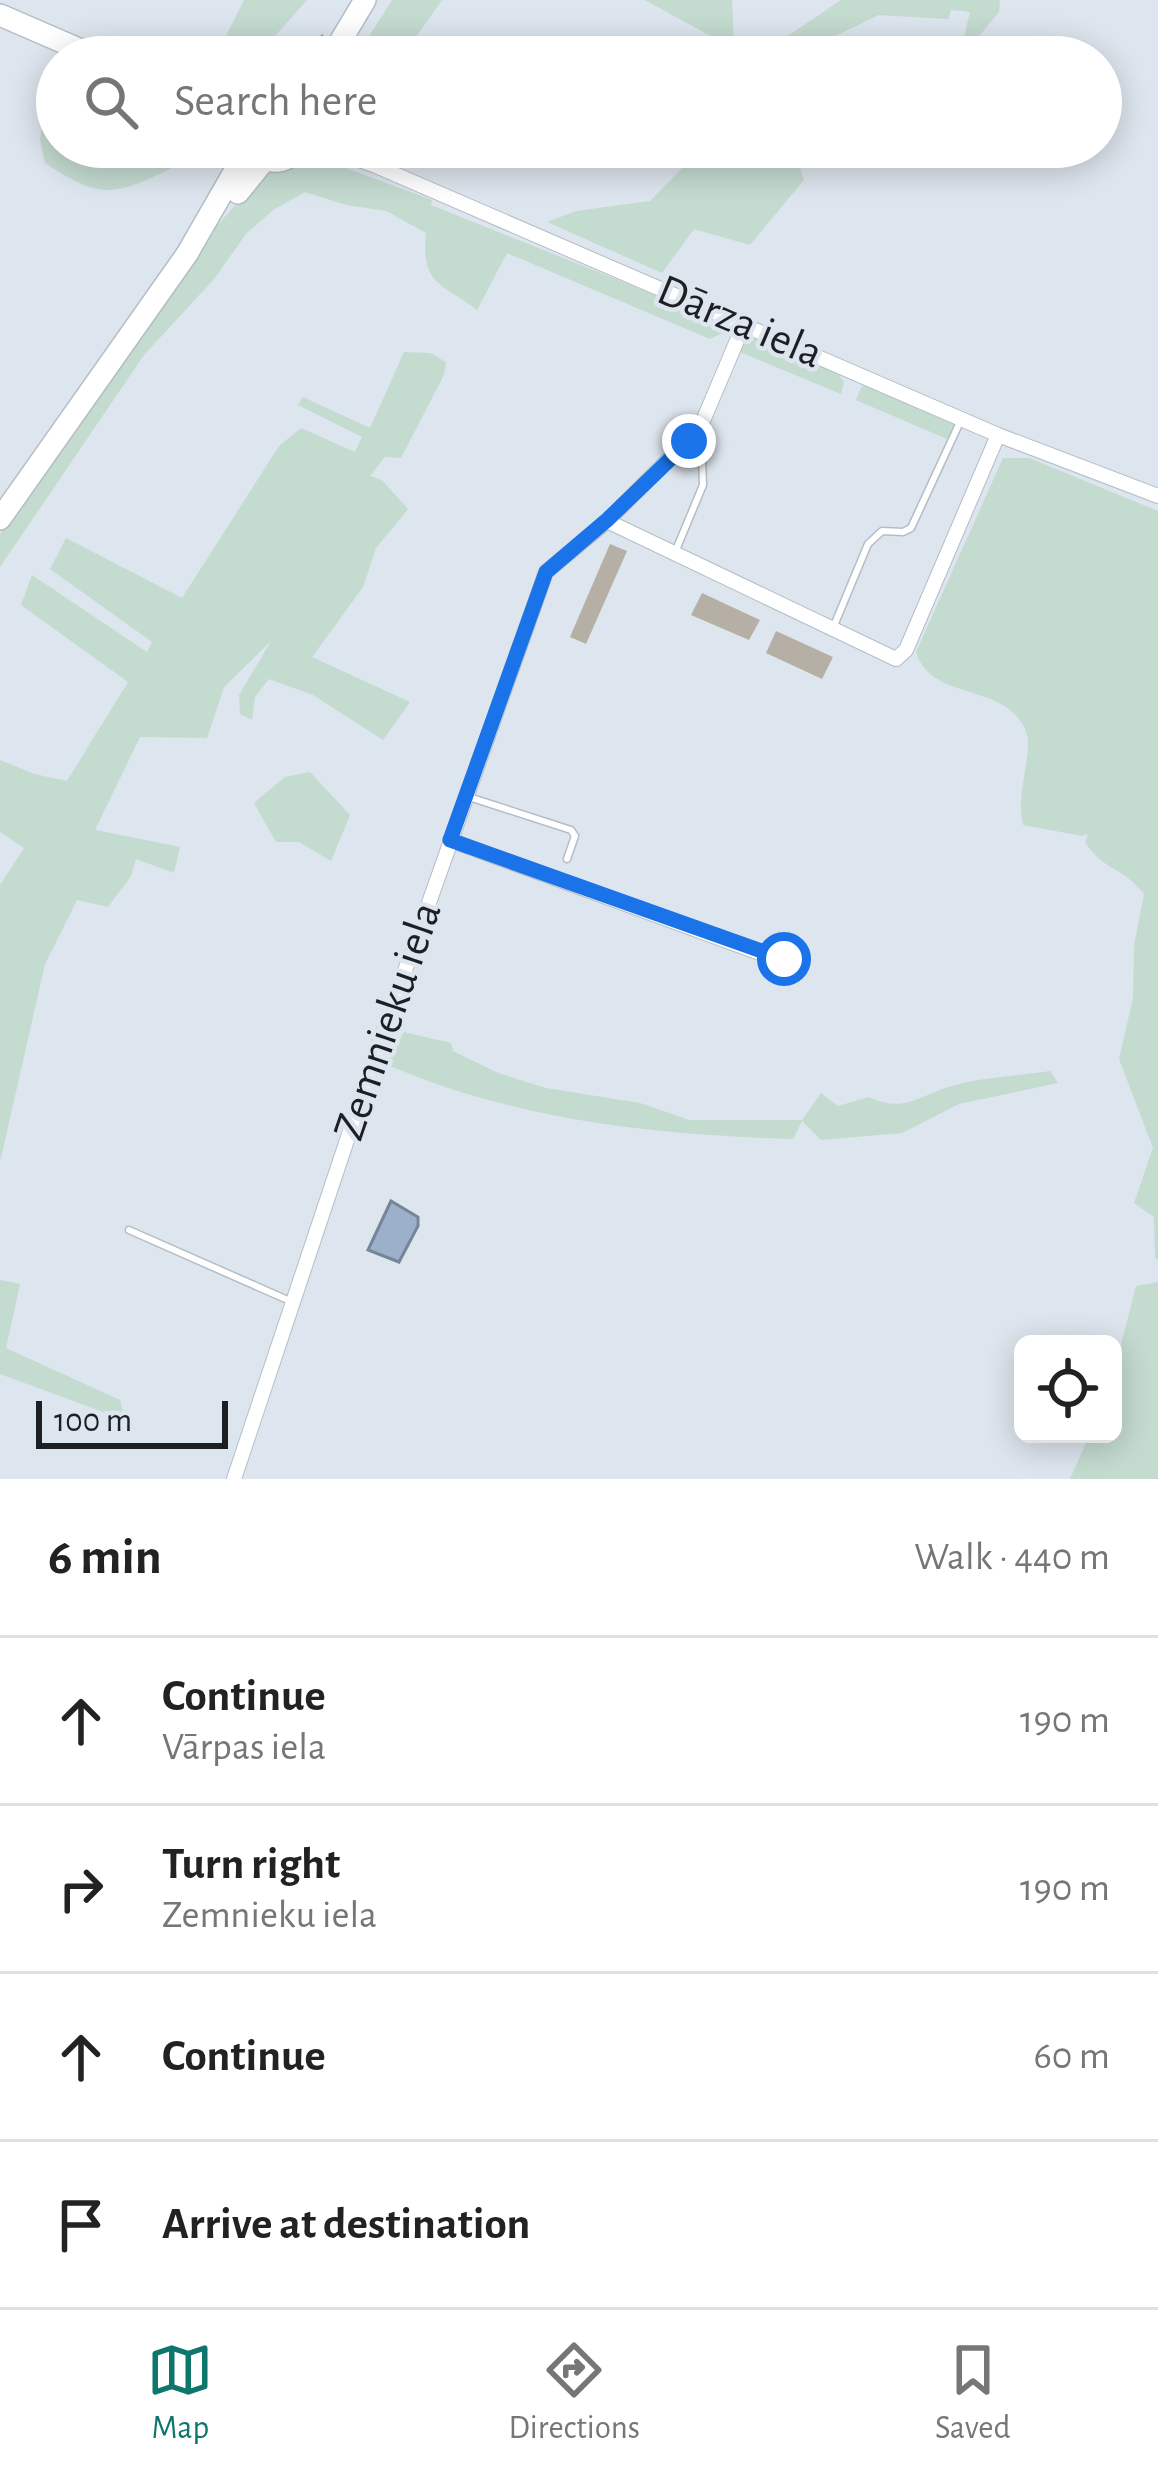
<!DOCTYPE html>
<html lang="en">
<head>
<meta charset="utf-8">
<style>
	body { margin:0; font-family:"Alegreya Sans",sans-serif; background:#f6f6f6; color:#222 }
	.controls { position:absolute; right:36px; bottom:36px; display:grid; overflow:hidden; border-radius:18px; box-shadow:0 6px 30px #0003 }
	.controls button { width:108px; height:108px; display:grid; place-items:center; padding:0; border:0; border-bottom:3px solid #e0e0e0; background:#fff; color:#222; font:60px sans-serif }
	.scale { position:absolute; left:36px; bottom:30px; width:192px; box-sizing:border-box; padding-left:12px; border:6px solid #1c2023; border-top:0; font-size:33px; line-height:42px; white-space:nowrap; color:#1c2023; -webkit-text-stroke:9px #dde5ee; paint-order:stroke }
	.stop { position:absolute; width:36px; height:36px; margin:-27px; border:9px solid #1a73e8; border-radius:50%; background:#fff }
	.stop.end { background:#1a73e8; border-color:#fff; box-shadow:0 3px 12px #0008 }
	.list { margin:0; padding:0; list-style:none }
	h2 { display:flex; justify-content:space-between; align-items:center; height:156px; margin:0; padding:0 48px; font-size:51px }
	h2 small { font-size:39px; font-weight:400; color:#767676 }
	.list li { display:grid; grid-template-columns:78px 1fr auto; gap:36px; align-items:center; box-sizing:border-box; height:168px; padding:0 48px; border-top:3px solid #e0e0e0 }
	.list b { display:block; font-size:45px; white-space:nowrap }
	.list p { margin:0; font-size:39px; white-space:nowrap; color:#767676 }
	.list em { font-size:39px; font-style:normal; color:#767676 }
	.icon { flex:none; width:66px; height:66px; fill:none; stroke:currentColor; stroke-width:2; stroke-linecap:round; stroke-linejoin:round }
	.map { position:relative; flex:none; width:1158px; height:1479px; overflow:hidden }
	.search { position:absolute; background:#fff; box-shadow:0 6px 30px #0003; left:36px; right:36px; top:36px; height:132px; display:flex; align-items:center; gap:30px; box-sizing:border-box; padding:0 42px; border-radius:66px; color:#767676; font-size:45px }
	.sheet { height:828px; background:#fff }
	nav { display:flex; justify-content:space-around; align-items:center; box-sizing:border-box; height:168px; border-top:3px solid #e0e0e0; background:#fff; font-size:33px; color:#767676 }
	nav a { display:grid; justify-items:center; gap:6px }
	nav .on { color:#0f766e }
	.map>svg:first-child { display:block }
	.green { fill:#c4dbd0 }
	.water { fill:#9cb0ca; stroke:#768598; stroke-width:3 }
	.building { fill:#b6afa6 }
	.lines { fill:none; stroke-linecap:round; stroke-linejoin:round }
	.service-casing { stroke:#b4bdc5; stroke-width:9 }
	.minor-casing { stroke:#b4bdc5; stroke-width:16 }
	.primary-casing { stroke:#b4bdc5; stroke-width:24 }
	.trunk-casing { stroke:#b4bdc5; stroke-width:24 }
	.path { stroke:#9ba2a8; stroke-width:3; stroke-dasharray:12 6; stroke-linecap:butt }
	.service { stroke:#fff; stroke-width:6 }
	.minor { stroke:#fff; stroke-width:14 }
	.primary { stroke:#fff; stroke-width:21 }
	.trunk { stroke:#fff; stroke-width:21 }
	.route { stroke:#1a73e8; stroke-width:15 }
	.labels { text-anchor:middle; dominant-baseline:central; stroke-width:9; stroke-linejoin:round; paint-order:stroke }
	.street-label { font-size:45px; fill:#1c2023; stroke:#dde5ee }
</style>
</head>
<body>
<div class="map">
<svg width="1158" height="1479" viewBox="0 0 1158 1479">
	<rect width="100%" height="100%" fill="#dde5ee"/>
	<!-- green -->
	<path class="green" d="M 244,0 L 307,0 L 266,46 L 249,53 L 222,44 Z
		M 392,0 L 442,0 L 402,57 L 356,57 Z
		M 645,0 L 732,0 L 734,49 Z
		M 841,0 L 1000,0 L 999,12 L 976,40 L 964,37 L 970,12 L 951,10 L 948,19 L 879,15 L 804,51 L 801,57 L 757,57 Z
		M 57,96 L 57,147 L 168,147 L 178,149 L 172,168 C 112,197 100,199 45,163 L 40,140 L 45,105 Z
		M 703,147 L 793,147 L 804,180 L 750,245 L 694,229 L 662,273 L 547,222 L 576,211 L 650,201 Z
		M 306,159 L 327,161 L 432,200 L 431,205 L 723,322 L 729,330 L 710,339 L 507,253 L 477,310 C 442,283 421,286 426,233 L 386,211 L 346,205 L 305,192 L 273,210 L 246,234 L 214,279 L 144,355 L 0,567 L 0,534 L 209,235 L 263,173 Z
		M 747,332 L 839,375 L 844,382 L 841,394 L 740,352 Z
		M 404,352 L 430,353 L 446,362 L 444,375 L 401,458 L 385,457 L 370,476 L 382,480 L 408,509 L 376,548 L 363,587 L 312,657 L 410,702 L 383,740 L 313,695 L 269,679 L 255,697 L 252,720 L 240,714 L 239,695 L 271,641 L 224,687 L 207,738 L 140,737 L 95,830 L 180,847 L 174,873 L 136,859 L 131,876 L 108,907 L 77,900 L 45,964 L 0,1162 L 0,885 L 24,848 L 0,832 L 0,760 L 34,774 L 67,781 L 128,682 L 21,605 L 32,575 L 147,652 L 152,642 L 50,569 L 66,538 L 182,598 L 279,446 L 301,428 L 355,452 L 362,437 L 298,405 L 303,397 L 370,428 Z
		M 862,386 L 872,386 L 955,424 L 947,439 L 856,400 Z
		M 1003,458 L 1029,458 L 1158,511 L 1158,1260 L 1155,1258 L 1154,1217 L 1134,1203 L 1153,1148 L 1119,1059 L 1133,998 L 1134,946 L 1144,894 C 1123,867 1105,872 1085,842 L 1088,834 L 1082,836 L 1023,825 C 1015,794 1034,752 1026,731 C 1006,681 932,703 916,652 Z
		M 310,772 L 350,815 L 331,861 L 299,842 L 276,842 L 254,803 L 285,777 Z
		M 404,1032 L 451,1043 L 453,1051 L 498,1073 L 546,1088 L 640,1103 L 689,1120 L 802,1120 L 821,1093 L 838,1106 L 869,1097 C 905,1114 919,1095 952,1086 C 982,1077 1018,1076 1050,1071 L 1058,1083 L 959,1104 L 902,1133 L 821,1140 L 802,1121 L 793,1139 C 655,1135 514,1120 386,1064 Z
		M 0,1280 L 20,1284 L 6,1348 L 120,1400 L 125,1420 L 0,1374 Z
		M 1158,1282 L 1158,1479 L 1070,1479 L 1090,1434 L 1113,1434 L 1113,1376 L 1136,1286 Z"/>
	<!-- water -->
	<path class="water" d="M 391,1201 L 418,1217 L 418,1226 L 399,1262 L 368,1250 Z"/>
	<!-- building -->
	<path class="building" d="M 610,544 L 627,551 L 586,644 L 570,637 Z
		M 702,593 L 760,620 L 749,640 L 691,615 Z
		M 776,631 L 833,657 L 822,679 L 766,653 Z"/>
	<g class="lines">
		<defs>
			<path id="service" d="M 676,550 L 703,485 L 701,431
				M 833,628 L 868,544 L 882,531 L 903,532 L 911,528 L 960,422
				M 469,797 L 571,830 L 575,836 L 567,859
				M 129,1230 L 290,1301"/>
			<path id="minor" d="M 322,147 L 376,166 L 998,435 L 1158,496
				M 607,521 L 896,659 L 906,650 L 998,435
				M 450,840 L 798,967
				M 234,1479 L 378,1047 L 546,572 L 607,521 L 700,428 L 744,324"/>
			<path id="primary" d="M 331,57 L 365,0"/>
			<path id="trunk" d="M 0,15 L 90,54 L 106,57
				M 254,155 C 272,165 287,163 301,147
				M 238,193 L 264,161
				M 0,519 L 187,254 L 248,148"/>
		</defs>
		<!-- service casing -->
		<use href="#service" class="service-casing"/>
		<!-- minor casing -->
		<use href="#minor" class="minor-casing"/>
		<!-- primary casing -->
		<use href="#primary" class="primary-casing"/>
		<!-- trunk casing -->
		<use href="#trunk" class="trunk-casing"/>
		<!-- path -->
		<path class="path" d="M 304,57 L 323,35
			M 353,57 L 362,45 L 359,43"/>
		<!-- service -->
		<use href="#service" class="service"/>
		<!-- minor -->
		<use href="#minor" class="minor"/>
		<!-- primary -->
		<use href="#primary" class="primary"/>
		<!-- trunk -->
		<use href="#trunk" class="trunk"/>
	</g>
	<g class="lines">
		<!-- route -->
		<path class="route" d="M 689,441 L 607,520 L 546,572 L 450,840 L 784,959"/>
	</g>
	<g class="labels">
		<!-- street labels -->
		<g class="street-label">
			<text transform="translate(740 322) rotate(23)">Dārza iela</text>
			<text transform="translate(388 1021) rotate(-71)">Zemnieku iela</text>
		</g>
	</g>
</svg>
<div class="controls">
<button><svg class="icon" aria-label="locate" viewBox="0 0 24 24"><circle cx="12" cy="12" r="6"/><path d="M12 2v4M12 18v4M2 12h4M18 12h4"/></svg></button>
</div>
<div class="scale">100 m</div>
<div class="stop" style="left:784px;top:959px"></div>
<div class="stop end" style="left:689px;top:441px"></div>
<div class="search"><svg class="icon" aria-label="search" viewBox="0 0 24 24"><circle cx="10" cy="10" r="6"/><path d="M15 15l6 6"/></svg>Search here</div>
</div>
<section class="sheet">
<h2>6 min<small>Walk · 440 m</small></h2>
<ul class="list">
<li><svg class="icon" aria-label="ahead" viewBox="0 0 24 24"><path d="M12 20V5M6 11l6-6 6 6"/></svg><div><b>Continue</b><p>Vārpas iela</p></div><em>190 m</em></li>
<li><svg class="icon" aria-label="right" viewBox="0 0 24 24"><path d="M7 20v-9h11M14 6l5 5-5 5"/></svg><div><b>Turn right</b><p>Zemnieku iela</p></div><em>190 m</em></li>
<li><svg class="icon" aria-label="ahead" viewBox="0 0 24 24"><path d="M12 20V5M6 11l6-6 6 6"/></svg><div><b>Continue</b></div><em>60 m</em></li>
<li><svg class="icon" aria-label="arrive" viewBox="0 0 24 24"><path d="M6 21V4h12l-3 4 3 4H6"/></svg><div><b>Arrive at destination</b></div></li>
</ul>
</section>
<nav>
<a class="on"><svg class="icon" aria-label="map" viewBox="0 0 24 24"><path d="M3 6l6-2 6 2 6-2v14l-6 2-6-2-6 2zM9 4v14M15 6v14"/></svg>Map</a>
<a><svg class="icon" aria-label="directions" viewBox="0 0 24 24"><path d="M12 3l9 9-9 9-9-9zM9 14v-3h6M13 9l2 2-2 2"/></svg>Directions</a>
<a><svg class="icon" aria-label="saved" viewBox="0 0 24 24"><path d="M7 4h10v16l-5-4-5 4z"/></svg>Saved</a>
</nav>
</body>
</html>
